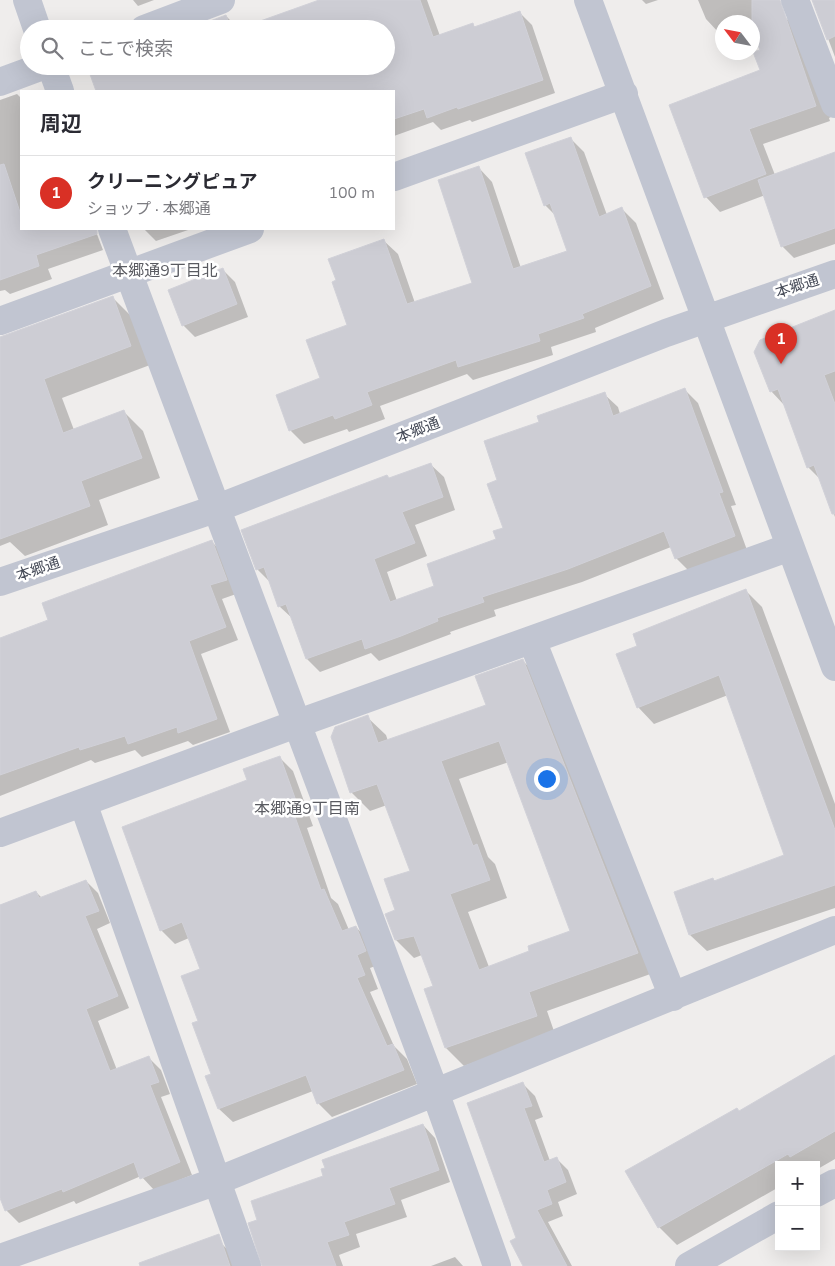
<!DOCTYPE html>
<html lang="ja">
<head>
<meta charset="utf-8">
<style>
	body { margin:0; font-family:"Nunito Sans","Noto Sans JP",sans-serif; background:#f7f7f7; color:#2b2b33 }
	.controls { position:absolute; right:15px; bottom:15px; display:grid; overflow:hidden; border-radius:0px; box-shadow:0 5px 20px #0002 }
	.controls button { width:45px; height:45px; display:grid; place-items:center; padding:0; border:0; border-bottom:1px solid #e1e1e2; background:#fff; color:#2b2b33; font:25px sans-serif }
	.compass { position:absolute; left:715px; top:15px; width:45px; height:45px; border-radius:50%; background:#fff; box-shadow:0 5px 20px #0002; rotate:302deg }
	.you { position:absolute; left:546px; top:778px; width:18px; height:18px; margin:-12px; border:4px solid #fff; border-radius:50%; background:#1a73e8; box-shadow:0 0 0 8px #1a73e833 }
	.badge { display:grid; place-items:center; width:32px; height:32px; border-radius:50%; background:#d93025; color:#fff; font-size:16px; font-weight:700 }
	.pin { position:absolute; translate:-50% -41px; filter:drop-shadow(0 1px 2px #0008) }
	.pin::after { content:''; position:absolute; top:26px; width:18px; height:15px; background:inherit; clip-path:polygon(0 0,100% 0,50% 100%) }
	.list { margin:0; padding:0; list-style:none }
	h2 { display:flex; justify-content:space-between; align-items:center; height:65px; margin:0; padding:0 20px; font-size:21px }
	h2 small { font-size:16px; font-weight:400; color:#7c7c81 }
	.list li { display:grid; grid-template-columns:32px 1fr auto; gap:15px; align-items:center; box-sizing:border-box; height:75px; padding:0 20px; border-top:1px solid #e1e1e2 }
	.list b { display:block; font-size:19px; white-space:nowrap }
	.list p { margin:0; font-size:16px; white-space:nowrap; color:#7c7c81 }
	.list em { font-size:16px; font-style:normal; color:#7c7c81 }
	.icon { flex:none; width:28px; height:28px; fill:none; stroke:currentColor; stroke-width:2; stroke-linecap:round; stroke-linejoin:round }
	.map { position:relative; flex:none; width:835px; height:1266px; overflow:hidden }
	.search { position:absolute; background:#fff; box-shadow:0 5px 20px #0002; left:20px; top:20px; width:375px; height:55px; display:flex; align-items:center; gap:12px; box-sizing:border-box; padding:0 18px; border-radius:28px; color:#7c7c81; font-size:19px }
	.panel { position:absolute; background:#fff; box-shadow:0 5px 20px #0002; left:20px; top:90px; width:375px; height:140px; border-radius:0px }
	.map>svg:first-child { display:block }
	.shadow { fill:#0003; fill-rule:evenodd }
	.building { fill:#cdcdd4; stroke:#d1d1d8; fill-rule:evenodd }
	.lines { fill:none; stroke-linecap:round; stroke-linejoin:round }
	.minor { stroke:#c1c5d1; stroke-width:28 }
	.labels { text-anchor:middle; dominant-baseline:central; stroke-width:5; stroke-linejoin:round; paint-order:stroke }
	.street-label { font-size:15px; fill:#464b58; stroke:#fff }
	.neighbourhood-label { font-size:16px; fill:#5a5b61; stroke:#fff }
</style>
</head>
<body>
<div class="map">
<svg width="835" height="1266" viewBox="0 0 835 1266">
	<rect width="100%" height="100%" fill="#efedec"/>
	<!-- shadow -->
	<path class="shadow" d="M 133,0 L 154,0 L 138,6 Z
		M 323,0 L 427,0 L 440,36 L 472,24 L 476,28 L 519,12 L 532,25 L 555,93 L 472,122 L 470,120 L 441,130 L 433,122 L 394,136 L 394,91 L 97,91 L 89,70 L 386,66 L 386,29 Z
		M 642,0 L 658,0 L 646,4 Z
		M 698,0 L 772,0 L 776,12 L 749,22 L 722,22 L 722,33 L 720,34 L 706,19 Z
		M 824,0 L 835,0 L 835,57 L 815,4 Z
		M 226,16 L 239,29 L 194,29 Z
		M 784,16 L 799,31 L 831,117 L 829,118 L 830,121 L 763,144 L 775,175 L 835,153 L 835,244 L 794,258 L 782,246 L 765,195 L 720,212 L 706,197 L 762,70 L 761,51 Z
		M 17,94 L 21,98 L 21,229 L 95,229 L 103,250 L 48,269 L 52,279 L 10,294 L 5,290 L 0,291 L 0,100 Z
		M 570,138 L 584,152 L 607,215 L 622,209 L 636,223 L 664,299 L 595,328 L 596,332 L 551,347 L 553,355 L 473,380 L 467,374 L 380,406 L 385,419 L 349,432 L 347,429 L 304,444 L 291,431 L 277,395 L 322,379 L 349,326 L 384,241 L 398,254 L 415,303 L 473,283 L 479,168 L 492,182 L 521,268 L 569,252 L 556,216 L 545,205 Z
		M 144,229 L 191,229 L 156,241 Z
		M 223,270 L 235,282 L 248,317 L 195,337 L 183,325 Z
		M 113,298 L 132,317 L 150,365 L 62,398 L 74,430 L 124,412 L 143,431 L 160,478 L 99,500 L 108,525 L 25,556 L 10,542 L 0,546 L 0,340 Z
		M 835,311 L 835,517 L 821,480 L 808,467 L 785,406 L 771,391 Z
		M 685,390 L 698,403 L 736,505 L 731,506 L 747,550 L 689,571 L 676,558 L 671,547 L 582,582 L 494,610 L 496,616 L 450,632 L 451,634 L 379,661 L 371,653 L 320,672 L 307,659 L 293,619 L 279,606 L 271,583 L 257,569 L 390,479 L 430,464 L 444,477 L 455,510 L 415,525 L 427,556 L 387,572 L 397,601 L 436,587 L 497,540 L 504,529 L 499,481 L 541,422 L 604,394 L 618,407 L 620,414 Z
		M 211,541 L 225,555 L 239,593 L 222,599 L 238,640 L 201,654 L 230,732 L 193,745 L 188,741 L 142,757 L 135,750 L 95,763 L 91,760 L 0,796 L 0,640 L 50,621 Z
		M 745,590 L 762,607 L 835,804 L 835,908 L 707,951 L 690,935 L 675,893 L 713,879 L 716,882 L 785,856 L 728,695 L 654,724 L 638,707 L 639,646 Z
		M 523,661 L 541,679 L 656,972 L 547,1011 L 555,1034 L 464,1066 L 446,1048 L 426,990 L 435,987 L 422,955 L 414,958 L 396,940 L 396,911 L 412,871 L 387,805 L 370,811 L 352,793 L 332,737 L 367,717 L 386,735 L 388,741 L 488,705 ZM 509,762 L 572,932 L 531,952 L 489,967 L 468,912 L 507,898 L 495,864 L 488,857 L 459,779 Z
		M 279,757 L 293,771 L 313,826 L 307,828 L 331,898 L 338,904 L 349,930 L 356,927 L 369,941 L 378,965 L 370,968 L 378,989 L 370,992 L 394,1046 L 407,1059 L 417,1084 L 332,1117 L 318,1103 L 313,1091 L 233,1122 L 219,1109 L 207,1077 L 212,1074 L 200,1021 L 202,969 L 189,938 L 175,944 L 161,930 L 249,780 Z
		M 86,881 L 98,893 L 110,923 L 97,929 L 129,1008 L 98,1021 L 117,1070 L 149,1058 L 161,1070 L 170,1094 L 161,1097 L 192,1175 L 154,1190 L 141,1176 L 76,1204 L 74,1201 L 19,1223 L 6,1210 L 0,1193 L 0,905 L 36,892 L 42,898 Z
		M 835,1055 L 835,1159 L 816,1170 L 816,1165 L 779,1165 L 779,1187 L 677,1245 L 659,1227 L 739,1112 Z
		M 523,1084 L 535,1096 L 543,1117 L 535,1120 L 550,1161 L 556,1158 L 568,1170 L 577,1194 L 558,1202 L 563,1216 L 548,1222 L 572,1266 L 526,1266 L 518,1238 Z
		M 423,1125 L 435,1138 L 450,1182 L 401,1200 L 407,1217 L 356,1234 L 360,1247 L 339,1255 L 343,1266 L 282,1266 L 324,1177 Z
		M 215,1237 L 227,1249 L 234,1266 L 184,1266 Z
		M 455,1257 L 463,1266 L 431,1266 Z"/>
	<!-- building -->
	<path class="building" d="M 319,0 L 420,0 L 433,37 L 473,23 L 474,27 L 520,11 L 543,80 L 458,109 L 457,107 L 427,118 L 424,109 L 394,119 L 394,91 L 96,91 L 87,66 L 386,66 L 386,29 L 238,29 Z
		M 752,0 L 780,0 L 816,106 L 749,129 L 766,174 L 704,198 L 669,105 L 760,70 L 753,52 L 760,50 L 752,31 Z
		M 812,0 L 835,0 L 835,36 L 827,40 Z
		M 226,15 L 231,29 L 199,29 L 197,26 Z
		M 571,137 L 599,217 L 622,207 L 651,286 L 582,314 L 584,318 L 538,334 L 540,341 L 458,367 L 456,360 L 367,392 L 372,405 L 335,419 L 333,415 L 289,431 L 276,395 L 320,378 L 306,340 L 347,325 L 332,282 L 336,280 L 328,259 L 384,239 L 407,304 L 472,283 L 438,180 L 479,166 L 513,269 L 567,251 L 550,203 L 544,206 L 525,153 Z
		M 835,152 L 835,228 L 781,247 L 758,180 Z
		M 4,164 L 21,215 L 21,229 L 97,229 L 97,234 L 36,255 L 39,266 L 0,280 L 0,165 Z
		M 223,268 L 237,304 L 182,326 L 168,290 Z
		M 113,296 L 131,346 L 44,379 L 63,433 L 124,410 L 142,458 L 81,481 L 90,506 L 0,539 L 0,337 Z
		M 835,310 L 835,371 L 824,375 L 835,404 L 835,514 L 832,514 L 814,465 L 807,468 L 778,389 L 770,392 L 754,352 L 760,340 Z
		M 685,388 L 723,492 L 719,493 L 735,536 L 675,559 L 664,531 L 568,569 L 482,597 L 484,602 L 437,618 L 438,621 L 401,636 L 365,649 L 362,639 L 306,659 L 286,604 L 278,607 L 264,567 L 256,570 L 241,530 L 387,475 L 389,478 L 431,463 L 443,497 L 402,512 L 415,543 L 374,559 L 390,602 L 434,586 L 427,564 L 496,539 L 493,531 L 503,528 L 487,484 L 497,480 L 484,441 L 539,422 L 537,416 L 605,392 L 613,416 Z
		M 212,540 L 227,580 L 210,585 L 226,627 L 189,641 L 217,719 L 178,733 L 177,727 L 128,744 L 125,736 L 80,750 L 79,747 L 0,775 L 0,638 L 48,620 L 42,603 Z
		M 746,589 L 835,830 L 835,885 L 689,935 L 674,892 L 713,878 L 714,881 L 784,855 L 719,675 L 637,708 L 616,654 L 637,646 L 633,634 Z
		M 523,659 L 638,953 L 529,992 L 537,1016 L 445,1048 L 424,989 L 433,986 L 414,936 L 395,940 L 385,914 L 395,910 L 384,879 L 410,871 L 377,784 L 350,793 L 331,737 L 335,727 L 368,715 L 378,743 L 486,705 L 475,676 ZM 499,741 L 570,931 L 528,946 L 529,951 L 479,970 L 450,894 L 490,880 L 477,844 L 473,846 L 441,761 Z
		M 280,756 L 300,812 L 294,814 L 321,890 L 324,889 L 342,931 L 356,926 L 366,951 L 357,955 L 365,975 L 357,978 L 387,1046 L 393,1044 L 404,1070 L 317,1104 L 306,1075 L 218,1109 L 205,1076 L 211,1074 L 192,1023 L 198,1021 L 181,976 L 200,969 L 182,922 L 160,931 L 122,827 L 247,780 L 243,769 Z
		M 86,880 L 99,911 L 85,916 L 118,996 L 86,1009 L 110,1071 L 149,1056 L 159,1082 L 150,1085 L 180,1162 L 140,1179 L 134,1162 L 63,1192 L 62,1189 L 5,1211 L 0,1198 L 0,905 L 36,891 L 39,898 Z
		M 835,1055 L 835,1131 L 790,1157 L 788,1154 L 658,1228 L 625,1171 L 737,1108 L 739,1111 Z
		M 523,1082 L 532,1106 L 524,1108 L 544,1162 L 557,1157 L 566,1182 L 547,1190 L 552,1204 L 537,1210 L 567,1266 L 523,1266 L 510,1241 L 516,1238 L 467,1103 Z
		M 423,1124 L 439,1170 L 389,1188 L 395,1204 L 344,1222 L 349,1235 L 327,1242 L 336,1266 L 262,1266 L 248,1223 L 257,1220 L 251,1201 L 323,1176 L 321,1169 L 325,1168 L 322,1160 Z
		M 219,1234 L 230,1266 L 140,1266 L 139,1263 Z"/>
	<g class="lines">
		<!-- minor -->
		<path class="minor" d="M 27,0 L 37,29
			M 588,0 L 835,667
			M 795,0 L 835,104
			M 144,29 L 221,0
			M 51,66 L 60,91
			M 0,82 L 43,66
			M 394,177 L 624,94
			M 112,229 L 435,1092 L 497,1266
			M 0,321 L 250,229
			M 0,582 L 215,509 L 666,333 L 835,274
			M 532,640 L 673,997
			M 83,803 L 247,1266
			M 0,833 L 296,724 L 790,547
			M 816,1193 L 835,1183
			M 0,1258 L 217,1181 L 835,930
			M 689,1266 L 779,1215"/>
	</g>
	<g class="labels">
		<!-- street labels -->
		<g class="street-label">
			<text transform="translate(797 286) rotate(-18)">本郷通</text>
			<text transform="translate(418 430) rotate(-21)">本郷通</text>
			<text transform="translate(38 569) rotate(-19)">本郷通</text>
		</g>
		<!-- neighbourhood labels -->
		<g class="neighbourhood-label">
			<text x="165" y="271">本郷通9丁目北</text>
			<text x="307" y="809">本郷通9丁目南</text>
		</g>
	</g>
</svg>
<div class="controls">
<button>+</button>
<button>−</button>
</div>
<svg class="compass" viewBox="-18 -18 36 36"><path d="M0-13l5 13h-10z" fill="#e53935"/><path d="M0 13l5-13h-10z" fill="#7c7c81"/></svg>
<div class="you"></div>
<div class="pin badge" style="left:781px;top:364px">1</div>
<div class="search"><svg class="icon" aria-label="search" viewBox="0 0 24 24"><circle cx="10" cy="10" r="6"/><path d="M15 15l6 6"/></svg>ここで検索</div>
<section class="panel">
<h2>周辺<small></small></h2>
<ul class="list">
<li><span class="badge">1</span><div><b>クリーニングピュア</b><p>ショップ · 本郷通</p></div><em>100 m</em></li>
</ul>
</section>
</div>
</body>
</html>
